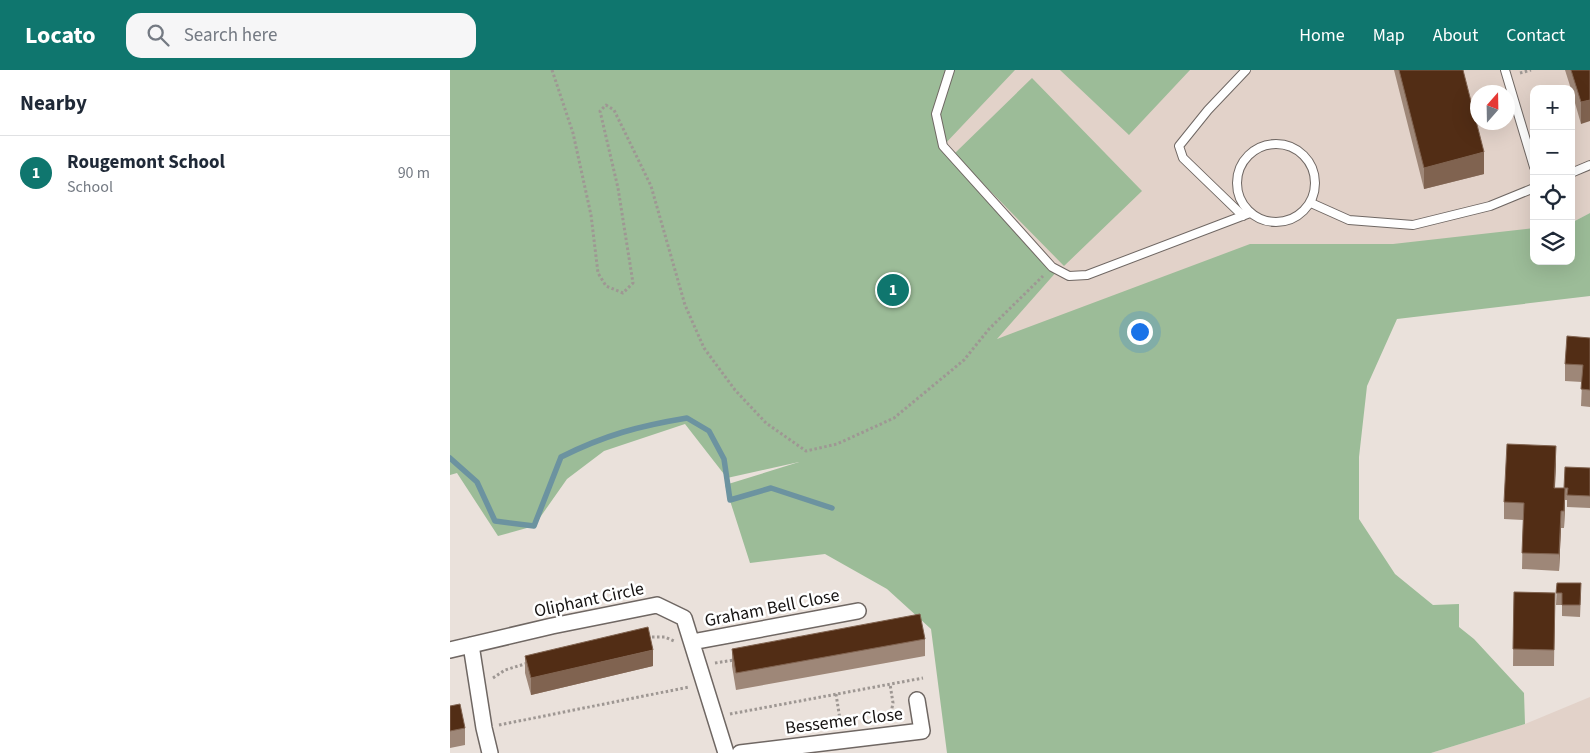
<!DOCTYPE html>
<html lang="en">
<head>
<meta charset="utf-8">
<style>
	body { margin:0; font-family:"Source Sans 3",sans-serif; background:#f6f6f7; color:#1f2937 }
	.controls { position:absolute; right:15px; top:15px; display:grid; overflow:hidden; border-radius:10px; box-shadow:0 5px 20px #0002 }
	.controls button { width:45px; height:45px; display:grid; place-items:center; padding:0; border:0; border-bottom:1px solid #e0e1e3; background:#fff; color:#1f2937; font:25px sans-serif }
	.compass { position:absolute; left:1020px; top:15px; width:45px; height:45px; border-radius:50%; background:#fff; box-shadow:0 5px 20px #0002; rotate:20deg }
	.you { position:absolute; left:689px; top:261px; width:18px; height:18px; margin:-12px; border:4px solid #fff; border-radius:50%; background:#1a73e8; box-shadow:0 0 0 8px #1a73e833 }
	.badge { display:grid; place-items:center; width:32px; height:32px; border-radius:50%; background:#0f766e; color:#fff; font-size:16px; font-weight:700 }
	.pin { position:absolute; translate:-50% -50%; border:2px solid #fff; box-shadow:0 1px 5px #0006 }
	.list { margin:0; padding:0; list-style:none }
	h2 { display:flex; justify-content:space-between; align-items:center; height:65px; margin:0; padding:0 20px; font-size:21px }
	h2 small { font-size:16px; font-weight:400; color:#747a83 }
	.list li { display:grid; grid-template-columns:32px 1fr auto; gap:15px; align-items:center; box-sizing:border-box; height:75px; padding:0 20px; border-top:1px solid #e0e1e3 }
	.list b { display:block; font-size:19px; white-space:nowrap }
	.list p { margin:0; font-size:16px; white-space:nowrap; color:#747a83 }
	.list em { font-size:16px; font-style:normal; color:#747a83 }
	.icon { flex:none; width:28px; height:28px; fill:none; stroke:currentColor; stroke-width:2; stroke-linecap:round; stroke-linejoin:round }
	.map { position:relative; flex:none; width:1140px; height:683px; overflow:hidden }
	header { display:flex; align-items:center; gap:30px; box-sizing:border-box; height:70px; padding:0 25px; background:#0f766e; color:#fff }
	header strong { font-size:24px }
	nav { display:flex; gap:28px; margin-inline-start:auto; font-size:18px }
	.search { width:350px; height:45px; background:#f6f6f7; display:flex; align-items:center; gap:12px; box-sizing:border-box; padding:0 18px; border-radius:15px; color:#747a83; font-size:19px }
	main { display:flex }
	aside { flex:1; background:#fff }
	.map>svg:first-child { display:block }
	.built { fill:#e2d2c9; fill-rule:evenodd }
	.green { fill:#9cbc98 }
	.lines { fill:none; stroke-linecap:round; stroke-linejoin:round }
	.stream { stroke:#6c93a0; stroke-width:5.5 }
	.lane-casing { stroke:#6f6763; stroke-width:10 }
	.street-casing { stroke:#6f6763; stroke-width:18 }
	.path { stroke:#9e9793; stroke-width:3; stroke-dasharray:2.5 2.5; stroke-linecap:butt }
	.lane { stroke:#fff; stroke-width:8 }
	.street { stroke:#fff; stroke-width:15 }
	.wall { fill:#9e8778 }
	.shaded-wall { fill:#806350 }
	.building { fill:#522d15; stroke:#806350 }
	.labels { text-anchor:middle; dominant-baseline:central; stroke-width:5; stroke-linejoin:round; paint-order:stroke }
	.street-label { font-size:18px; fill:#171413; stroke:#fff }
</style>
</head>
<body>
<header>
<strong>Locato</strong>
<div class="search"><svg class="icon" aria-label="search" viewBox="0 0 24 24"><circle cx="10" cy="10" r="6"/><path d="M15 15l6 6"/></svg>Search here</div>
<nav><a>Home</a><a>Map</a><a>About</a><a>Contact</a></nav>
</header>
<main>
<aside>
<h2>Nearby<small></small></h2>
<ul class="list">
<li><span class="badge">1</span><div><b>Rougemont School</b><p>School</p></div><em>90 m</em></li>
</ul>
</aside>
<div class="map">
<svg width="1140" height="683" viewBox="0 0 1140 683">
	<rect width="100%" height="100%" fill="#eae1db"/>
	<!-- built -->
	<path class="built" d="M 121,0 L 1140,0 L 1140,143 L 1121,153 L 1121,19 L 1084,19 L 1084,158 L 545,269 ZM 1028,22 L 1058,22 L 1058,52 L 1028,52 Z
		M 1140,627 L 1140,683 L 981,683 L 1075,654 Z"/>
	<!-- green -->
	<path class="green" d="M 0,0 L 565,0 L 493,76 L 608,200 L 547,269 L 800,174 L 943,174 L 1084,158 L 1084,191 L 1121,191 L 1121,153 L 1140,143 L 1140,226 L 947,249 L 917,316 L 909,387 L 909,449 L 945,504 L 983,535 L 1009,534 L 1009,557 L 1024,569 L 1074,623 L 1075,654 L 981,683 L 497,683 L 481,559 L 437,519 L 375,484 L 300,493 L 275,415 L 349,392 L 277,408 L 235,354 L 154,381 L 117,409 L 84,456 L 48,466 L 7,403 L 0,405 Z
		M 610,0 L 740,0 L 679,65 Z
		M 582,8 L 692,121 L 614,196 L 504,84 Z"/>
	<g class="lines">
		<!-- stream -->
		<path class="stream" d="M 0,388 L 27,412 L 45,451 L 84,456 L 111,387 C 155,365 189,356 237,348 L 259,361 L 274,389 L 280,430 L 321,418 L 382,438"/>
		<defs>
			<path id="lane" d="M 500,0 L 486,44 L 493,76 L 602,197 L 619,206 L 637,205 L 800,143
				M 1055,0 L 1084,97
				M787 113a39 39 0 1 1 78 0a39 39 0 1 1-78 0Z
				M 1121,103 L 1140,95
				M 861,133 L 899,150 L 963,155 L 1040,136 L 1084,118
				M 793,146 L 733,88 L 729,76 L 758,40 L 796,0"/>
			<path id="street" d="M 242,572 L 408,541
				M 21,575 L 34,658 L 40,683
				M 0,580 L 102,556 L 207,535 L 234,548 L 276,683
				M 290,683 L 472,661 L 467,630"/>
		</defs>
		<!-- lane casing -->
		<use href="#lane" class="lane-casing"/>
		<!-- street casing -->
		<use href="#street" class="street-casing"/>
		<!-- path -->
		<path class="path" d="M 102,0 L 123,63 L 141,145 L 148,203 L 156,216 L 173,223 L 183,213 L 168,118 L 150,41 L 156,35 L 164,40 L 201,116 L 235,235 L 254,278 L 285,320 L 316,353 L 356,381 L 387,374 L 444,348 L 514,290 L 539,259 L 593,206
			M 1070,3 L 1081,0
			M 197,567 L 215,567 L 224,571
			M 265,593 L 284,590
			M 43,608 L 55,600 L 78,593
			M 386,624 L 391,656
			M 280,644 L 473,608
			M 440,648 L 443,633 L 440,614
			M 49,655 L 239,617"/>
		<!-- lane -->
		<use href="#lane" class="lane"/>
		<!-- street -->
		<use href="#street" class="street"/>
	</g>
	<!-- wall -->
	<path class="wall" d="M 944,0 L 1013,0 L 1034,104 L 974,119 Z
		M 1115,0 L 1140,0 L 1131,54 L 1121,19 Z
		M 1140,268 L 1140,337 L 1131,336 L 1132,312 L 1115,311 L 1115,294 Z
		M 1106,393 L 1105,418 L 1114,418 L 1140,398 L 1140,438 L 1117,437 L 1117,430 L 1115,430 L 1114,458 L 1111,458 L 1109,501 L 1072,499 L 1073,450 L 1054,449 L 1054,432 Z
		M 1107,513 L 1131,525 L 1130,547 L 1112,546 L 1112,535 L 1106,535 Z
		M 1064,522 L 1105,523 L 1104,596 L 1063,596 Z
		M 475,569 L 475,586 L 286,620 L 282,596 L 282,579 Z
		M 75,586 L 203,596 L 81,625 L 75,603 Z
		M 0,636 L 15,658 L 15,675 L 0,678 Z"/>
	<!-- shaded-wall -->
	<path class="shaded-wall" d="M 1140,30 L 1140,51 L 1131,54 L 1131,32 Z
		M 1034,82 L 1034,104 L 974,119 L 974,98 Z
		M 1106,376 L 1106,393 L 1104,435 L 1104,418 Z
		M 1115,418 L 1115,435 L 1114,458 L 1114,441 Z
		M 1111,441 L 1111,458 L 1109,501 L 1109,484 Z
		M 203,580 L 203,596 L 81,625 L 81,608 Z"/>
	<!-- building -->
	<path class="building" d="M 949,0 L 1013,0 L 1034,82 L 974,98 Z
		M 1121,0 L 1140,0 L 1140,30 L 1131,32 Z
		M 1117,266 L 1140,268 L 1140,320 L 1131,319 L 1133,295 L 1115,294 Z
		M 1057,374 L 1106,376 L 1104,418 L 1115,418 L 1114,441 L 1111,441 L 1109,484 L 1072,483 L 1074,433 L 1054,432 Z
		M 1115,397 L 1140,398 L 1140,426 L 1117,425 L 1118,418 L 1114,418 Z
		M 1107,513 L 1131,513 L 1130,535 L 1112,535 L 1112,523 L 1106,523 Z
		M 1064,522 L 1105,523 L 1104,580 L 1063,579 Z
		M 470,544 L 475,569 L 286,603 L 282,579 Z
		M 198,557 L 203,580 L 81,608 L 75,586 Z
		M 10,634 L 15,658 L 0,661 L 0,636 Z"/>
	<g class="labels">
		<!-- street labels -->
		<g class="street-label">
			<text transform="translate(139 530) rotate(-12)">Oliphant Circle</text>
			<text transform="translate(322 538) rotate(-11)">Graham Bell Close</text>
			<text transform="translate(394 651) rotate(-7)">Bessemer Close</text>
		</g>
	</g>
</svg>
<div class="controls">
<button>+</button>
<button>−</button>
<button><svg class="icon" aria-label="locate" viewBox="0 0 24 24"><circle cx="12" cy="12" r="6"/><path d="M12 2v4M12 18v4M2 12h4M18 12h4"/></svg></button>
<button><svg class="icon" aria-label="layers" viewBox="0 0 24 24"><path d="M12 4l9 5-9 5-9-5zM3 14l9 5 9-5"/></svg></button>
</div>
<svg class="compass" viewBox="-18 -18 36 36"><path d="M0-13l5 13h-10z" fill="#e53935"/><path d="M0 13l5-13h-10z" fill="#747a83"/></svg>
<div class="you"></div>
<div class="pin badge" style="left:443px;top:220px">1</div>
</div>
</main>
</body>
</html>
